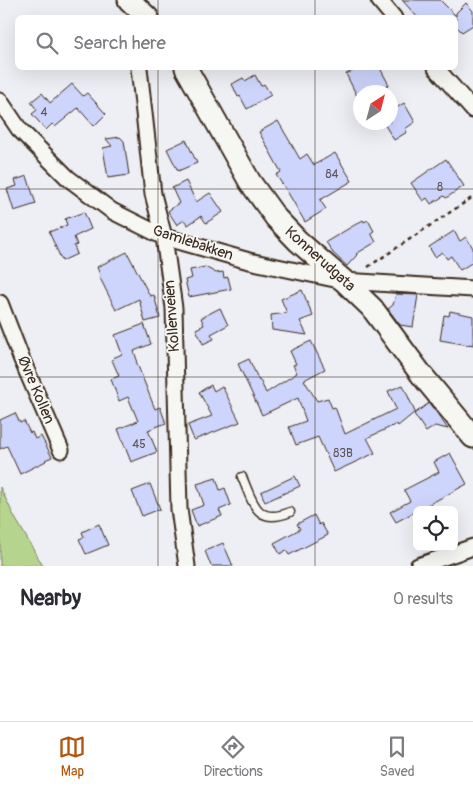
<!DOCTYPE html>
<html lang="en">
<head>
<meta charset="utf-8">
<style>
	body { margin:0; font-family:Pangolin,sans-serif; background:#f2f2f3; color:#2b2b33 }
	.controls { position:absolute; right:15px; bottom:15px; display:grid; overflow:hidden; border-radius:8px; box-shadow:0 5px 20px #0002 }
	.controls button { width:45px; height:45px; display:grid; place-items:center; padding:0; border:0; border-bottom:1px solid #e1e1e2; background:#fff; color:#2b2b33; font:25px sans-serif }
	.compass { position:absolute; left:353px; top:85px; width:45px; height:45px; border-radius:50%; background:#fff; box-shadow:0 5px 20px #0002; rotate:36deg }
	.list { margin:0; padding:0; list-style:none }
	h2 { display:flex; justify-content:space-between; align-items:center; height:65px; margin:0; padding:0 20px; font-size:21px }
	h2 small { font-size:16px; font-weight:400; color:#7c7c81 }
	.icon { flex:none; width:28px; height:28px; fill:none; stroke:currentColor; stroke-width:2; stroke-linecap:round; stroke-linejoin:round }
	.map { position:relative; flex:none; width:473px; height:566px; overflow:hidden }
	.search { position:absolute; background:#fff; box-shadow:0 5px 20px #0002; left:15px; right:15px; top:15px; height:55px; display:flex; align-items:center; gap:12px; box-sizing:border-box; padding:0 18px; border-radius:8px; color:#7c7c81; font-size:19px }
	.sheet { height:155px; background:#fff }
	nav { display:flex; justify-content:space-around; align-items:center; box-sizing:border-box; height:70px; border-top:1px solid #e1e1e2; background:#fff; font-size:14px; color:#7c7c81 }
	nav a { display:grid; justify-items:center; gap:2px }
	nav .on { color:#b45309 }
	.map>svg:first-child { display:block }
	.green { fill:#b5d58e; stroke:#788056 }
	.building { fill:#cdd5fd; stroke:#3b2a1e }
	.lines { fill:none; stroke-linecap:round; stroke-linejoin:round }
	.service-casing { stroke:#3b2a1e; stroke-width:11 }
	.minor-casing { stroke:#3b2a1e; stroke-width:19 }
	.secondary-casing { stroke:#3b2a1e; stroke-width:25 }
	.path { stroke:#3b2a1e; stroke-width:2.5; stroke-dasharray:4 4; stroke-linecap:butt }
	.service { stroke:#f6f6f2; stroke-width:8 }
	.minor { stroke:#f6f6f2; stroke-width:15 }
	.secondary { stroke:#f6f6f2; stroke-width:21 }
	.grid { fill:none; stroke:#3b2a1e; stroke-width:1; stroke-opacity:0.55 }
	.labels { text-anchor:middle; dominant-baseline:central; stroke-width:4; stroke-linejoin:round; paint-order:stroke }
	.number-label { font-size:12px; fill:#605556 }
	.street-label { font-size:15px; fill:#3b2a1e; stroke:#f6f6f2 }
</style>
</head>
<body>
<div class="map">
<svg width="473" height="566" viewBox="0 0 473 566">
	<rect width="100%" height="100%" fill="#eeeff4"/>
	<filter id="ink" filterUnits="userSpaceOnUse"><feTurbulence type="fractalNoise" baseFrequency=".02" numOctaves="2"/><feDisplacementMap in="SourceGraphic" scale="10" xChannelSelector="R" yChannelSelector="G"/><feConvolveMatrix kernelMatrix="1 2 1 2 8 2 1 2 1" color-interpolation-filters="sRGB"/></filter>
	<g filter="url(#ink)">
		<!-- green -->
		<path class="green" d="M 0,487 L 14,516 L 43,566 L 0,566 Z"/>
		<!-- building -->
		<path class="building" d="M 402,0 L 440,0 L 456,16 L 456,13 L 466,3 L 473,11 L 473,25 L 462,32 L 456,26 L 456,18 L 418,18 Z
			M 359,68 L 380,68 L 389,85 L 376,92 L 374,87 L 364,92 L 360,92 L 360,94 L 357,96 L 346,74 Z
			M 255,75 L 261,86 L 264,84 L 271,95 L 247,109 L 240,96 L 238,97 L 232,84 L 243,78 L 245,81 Z
			M 72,84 L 83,96 L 87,93 L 106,114 L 94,126 L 78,108 L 55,127 L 52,124 L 46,130 L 32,114 L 37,110 L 31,102 L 42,93 L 50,103 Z
			M 404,103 L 415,122 L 405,129 L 407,132 L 394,140 L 383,122 L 390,122 L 390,112 Z
			M 278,121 L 300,159 L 307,154 L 314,165 L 335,153 L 352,181 L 320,200 L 326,209 L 305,222 L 287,191 L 276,175 L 281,172 L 259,132 Z
			M 120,137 L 124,141 L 129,175 L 108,178 L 103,148 L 112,146 L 106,139 Z
			M 186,140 L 197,163 L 178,171 L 167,149 Z
			M 446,159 L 464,186 L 446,198 L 444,196 L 431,204 L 427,198 L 423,201 L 411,183 Z
			M 27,176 L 36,204 L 14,211 L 7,189 L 17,186 L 15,180 Z
			M 186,181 L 196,202 L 210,193 L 223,212 L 206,223 L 201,216 L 188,225 L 184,220 L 177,225 L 168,211 L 179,203 L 172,188 Z
			M 84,212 L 91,229 L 74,237 L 77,245 L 74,246 L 77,254 L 62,261 L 49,232 L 67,225 L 65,219 Z
			M 363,220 L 364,222 L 368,220 L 374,231 L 371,233 L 376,242 L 356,254 L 357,255 L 347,266 L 333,253 L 326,242 Z
			M 454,231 L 460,241 L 466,237 L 473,248 L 473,262 L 460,270 L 451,256 L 447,259 L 442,252 L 435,257 L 429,247 Z
			M 127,252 L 150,296 L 154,295 L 160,318 L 145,322 L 139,299 L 116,310 L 99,276 L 100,275 L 97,267 Z
			M 205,267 L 216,273 L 223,272 L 224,278 L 228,277 L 231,289 L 189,297 L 185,280 L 192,278 L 190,270 Z
			M 302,290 L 313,316 L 300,321 L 307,335 L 272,330 L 271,315 L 287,313 L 281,299 Z
			M 396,294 L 418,295 L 413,327 L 400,325 L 388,309 L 393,305 Z
			M 220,308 L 228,325 L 211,334 L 214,339 L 203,344 L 196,329 L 204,325 L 201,318 Z
			M 450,311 L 473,316 L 473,345 L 469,344 L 469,345 L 440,340 L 444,315 L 449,316 Z
			M 144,324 L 151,344 L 134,351 L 137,360 L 136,361 L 155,409 L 160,407 L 166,423 L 148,430 L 157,452 L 131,462 L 118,429 L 138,421 L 128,397 L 119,401 L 111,379 L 119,376 L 112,360 L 114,359 L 113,358 L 122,354 L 115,335 Z
			M 311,341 L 325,369 L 304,380 L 317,401 L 328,398 L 332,408 L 335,407 L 345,434 L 396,409 L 388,391 L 403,385 L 415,412 L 398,426 L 397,424 L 367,438 L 375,453 L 334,472 L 318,437 L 296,445 L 289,427 L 306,421 L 298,398 L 262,415 L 238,364 L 249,359 L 259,381 L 260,380 L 266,393 L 297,373 L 293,365 L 296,364 L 290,351 Z
			M 211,385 L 214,391 L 222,386 L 240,422 L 194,440 L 188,425 L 212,416 L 199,392 Z
			M 429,403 L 436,412 L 448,429 L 435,426 L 426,432 L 414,414 Z
			M 15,413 L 20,423 L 24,421 L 30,433 L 32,432 L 35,439 L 41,436 L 52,457 L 45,460 L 46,461 L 20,474 L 7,446 L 0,449 L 0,420 Z
			M 450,453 L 467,484 L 396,522 L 390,512 L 410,501 L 404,490 L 439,472 L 434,462 Z
			M 295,476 L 300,486 L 265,502 L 261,492 Z
			M 216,478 L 220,490 L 225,488 L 231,505 L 219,510 L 222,516 L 197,526 L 191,510 L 204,505 L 197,484 Z
			M 150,484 L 160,509 L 142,516 L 132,491 Z
			M 314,515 L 319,525 L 321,523 L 328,535 L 289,555 L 286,550 L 280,554 L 274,543 L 300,529 L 297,524 Z
			M 99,524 L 108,545 L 86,554 L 79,539 L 84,537 L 82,532 Z
			M 223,543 L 233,566 L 211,566 L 205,551 Z"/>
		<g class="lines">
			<defs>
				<path id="service" d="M 242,477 C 253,502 256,526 290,512"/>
				<path id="minor" d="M 379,0 L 394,18
					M 139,68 L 153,194 L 164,237 L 174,308 L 179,509 L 187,566
					M 436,68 L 473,110
					M 0,101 L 19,129 L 68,178 L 112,211 L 164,237 L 249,261 L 344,281 L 473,289
					M 0,303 L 22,360 L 61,450
					M 418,566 L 473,547"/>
				<path id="secondary" d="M 129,0 L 148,18
					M 186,68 L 250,182 L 276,218 L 298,241 L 344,281 L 372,308 L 421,374 L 473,437"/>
			</defs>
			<!-- service casing -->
			<use href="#service" class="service-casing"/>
			<!-- minor casing -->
			<use href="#minor" class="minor-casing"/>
			<!-- secondary casing -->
			<use href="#secondary" class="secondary-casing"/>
			<!-- path -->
			<path class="path" d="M 368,267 L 473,197"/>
			<!-- service -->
			<use href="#service" class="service"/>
			<!-- minor -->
			<use href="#minor" class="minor"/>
			<!-- secondary -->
			<use href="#secondary" class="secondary"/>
		</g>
	</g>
	<!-- grid -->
	<path class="grid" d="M 158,0 L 158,18M 315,0 L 315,18M 158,68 L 158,566M 315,68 L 315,566M 0,189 L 473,189M 0,377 L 473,377"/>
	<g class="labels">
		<!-- number labels -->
		<g class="number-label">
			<text x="44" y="112">4</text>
			<text x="332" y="174">84</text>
			<text x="440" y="187">8</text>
			<text x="139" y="444">45</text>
			<text x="343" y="453">83B</text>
		</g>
		<!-- street labels -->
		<g class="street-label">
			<text transform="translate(193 243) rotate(18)">Gamlebakken</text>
			<text transform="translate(320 259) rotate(42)">Konnerudgata</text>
			<text transform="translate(172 316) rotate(-94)">Kollenveien</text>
			<text transform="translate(36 390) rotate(67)">Øvre Kollen</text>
		</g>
	</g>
</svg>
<div class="controls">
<button><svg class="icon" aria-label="locate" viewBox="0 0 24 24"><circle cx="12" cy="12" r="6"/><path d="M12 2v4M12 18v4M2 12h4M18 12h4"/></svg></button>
</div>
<svg class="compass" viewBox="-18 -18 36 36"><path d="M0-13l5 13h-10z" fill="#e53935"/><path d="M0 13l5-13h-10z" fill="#7c7c81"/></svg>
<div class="search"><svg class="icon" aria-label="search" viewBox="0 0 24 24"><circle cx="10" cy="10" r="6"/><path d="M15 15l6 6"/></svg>Search here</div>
</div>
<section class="sheet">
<h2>Nearby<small>0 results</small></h2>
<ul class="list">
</ul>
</section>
<nav>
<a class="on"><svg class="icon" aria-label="map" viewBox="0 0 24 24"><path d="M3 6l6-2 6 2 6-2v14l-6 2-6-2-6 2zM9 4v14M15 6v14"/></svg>Map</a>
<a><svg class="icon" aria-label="directions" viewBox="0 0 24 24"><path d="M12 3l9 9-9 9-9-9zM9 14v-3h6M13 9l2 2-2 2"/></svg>Directions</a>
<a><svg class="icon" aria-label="saved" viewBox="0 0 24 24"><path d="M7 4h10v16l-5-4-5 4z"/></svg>Saved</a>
</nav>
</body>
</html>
